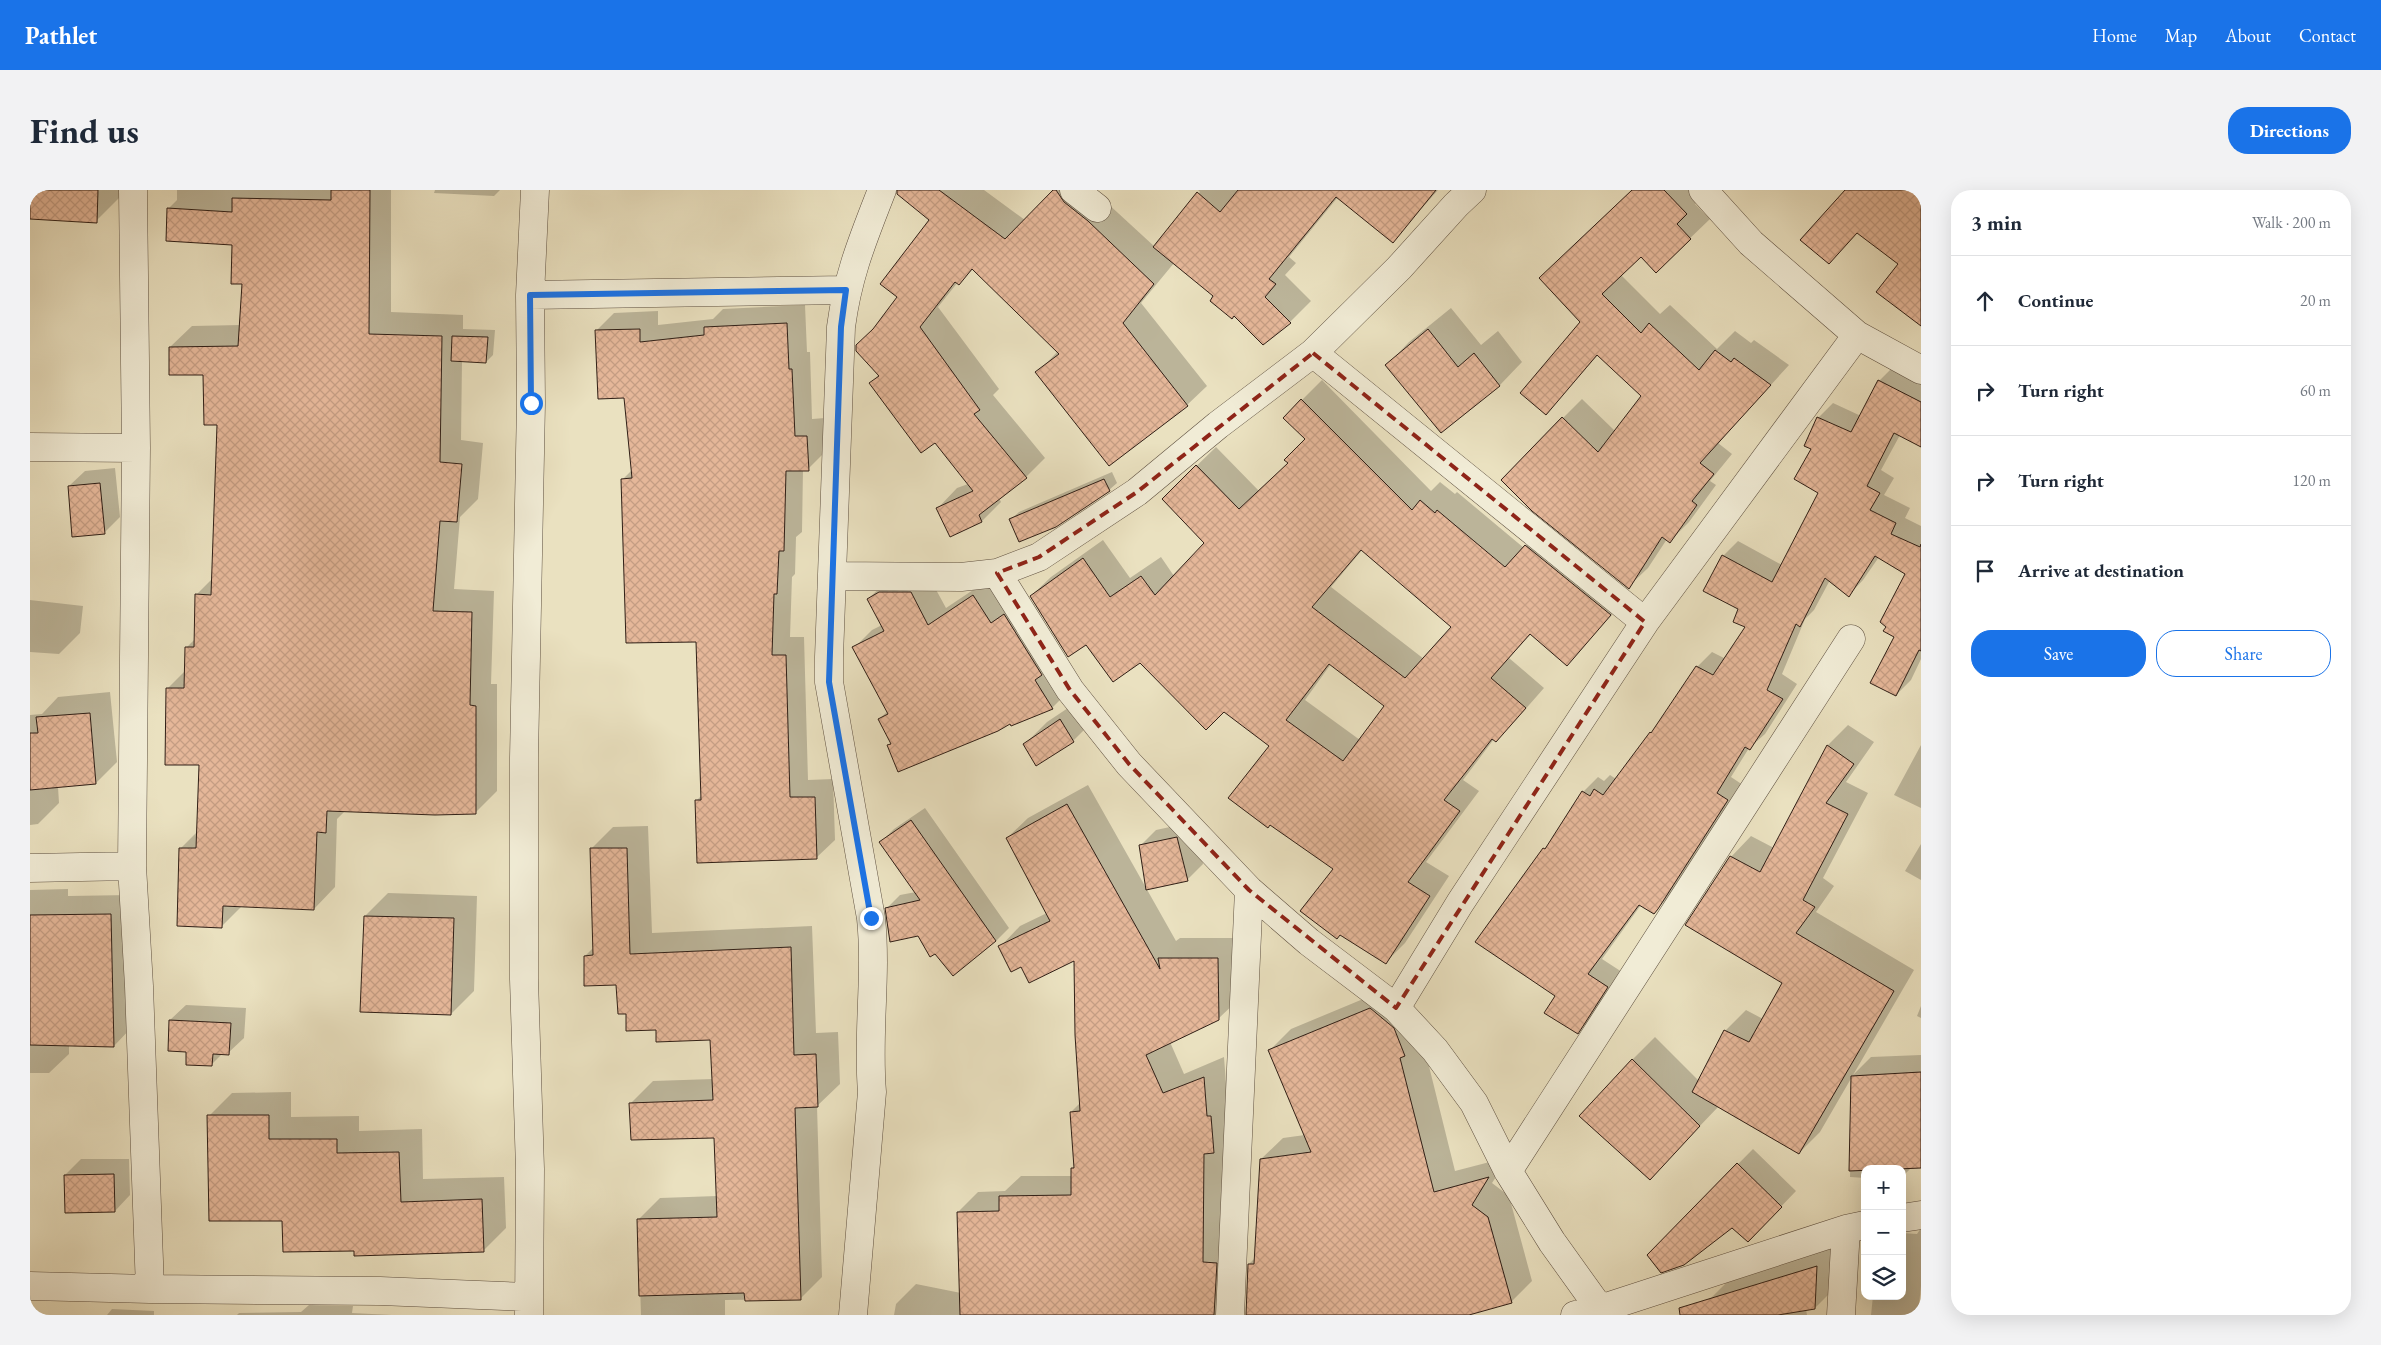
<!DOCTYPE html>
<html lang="en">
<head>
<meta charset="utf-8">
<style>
	body { margin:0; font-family:"EB Garamond",serif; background:#f2f2f3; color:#1f2937 }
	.controls { position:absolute; right:15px; bottom:15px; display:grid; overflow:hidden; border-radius:10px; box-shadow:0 5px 20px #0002 }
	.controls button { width:45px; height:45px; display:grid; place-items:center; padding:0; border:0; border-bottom:1px solid #e0e1e3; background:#fff; color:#1f2937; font:25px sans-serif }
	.stop { position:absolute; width:15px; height:15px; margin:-11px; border:4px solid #1a73e8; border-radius:50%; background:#fff }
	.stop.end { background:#1a73e8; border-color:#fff; box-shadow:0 1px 5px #0008 }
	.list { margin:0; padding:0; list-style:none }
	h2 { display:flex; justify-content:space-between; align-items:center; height:65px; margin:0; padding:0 20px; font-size:21px }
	h2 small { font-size:16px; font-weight:400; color:#747a83 }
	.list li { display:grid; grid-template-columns:32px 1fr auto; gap:15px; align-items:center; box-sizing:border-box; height:90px; padding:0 20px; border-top:1px solid #e0e1e3 }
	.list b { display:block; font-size:19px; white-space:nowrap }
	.list em { font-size:16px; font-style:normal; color:#747a83 }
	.actions { display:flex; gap:10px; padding:15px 20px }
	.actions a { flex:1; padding:11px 0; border:1px solid #1a73e8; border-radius:20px; text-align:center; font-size:18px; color:#1a73e8 }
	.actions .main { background:#1a73e8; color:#fff }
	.icon { flex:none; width:28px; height:28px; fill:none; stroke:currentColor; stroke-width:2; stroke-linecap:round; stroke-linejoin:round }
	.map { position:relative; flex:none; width:1891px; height:1125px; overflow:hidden; border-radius:20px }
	header { display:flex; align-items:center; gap:30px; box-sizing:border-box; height:70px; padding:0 25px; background:#1a73e8; color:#fff }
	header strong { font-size:24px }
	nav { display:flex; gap:28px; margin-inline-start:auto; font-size:18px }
	.intro { display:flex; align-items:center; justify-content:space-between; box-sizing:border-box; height:120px; padding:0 30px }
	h1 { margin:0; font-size:35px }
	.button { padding:12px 22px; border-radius:20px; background:#1a73e8; color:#fff; font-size:18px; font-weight:700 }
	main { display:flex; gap:30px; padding:0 30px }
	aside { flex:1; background:#fff; border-radius:20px; box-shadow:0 5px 20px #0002 }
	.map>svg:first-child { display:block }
	.shadow { fill:#0003; fill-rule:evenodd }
	.building { fill:url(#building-cross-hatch); stroke:#301f16; fill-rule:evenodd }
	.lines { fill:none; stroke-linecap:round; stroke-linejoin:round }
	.minor-casing { stroke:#5e5040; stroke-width:29 }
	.minor { stroke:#f1ecd6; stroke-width:28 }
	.route { stroke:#1a73e8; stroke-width:6 }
	.marked { fill:none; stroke:#8f2418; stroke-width:4; stroke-dasharray:10 6; stroke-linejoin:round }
</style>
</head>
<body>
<header>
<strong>Pathlet</strong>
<nav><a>Home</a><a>Map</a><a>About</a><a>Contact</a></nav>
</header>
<div class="intro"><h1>Find us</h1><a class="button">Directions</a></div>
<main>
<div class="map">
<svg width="1891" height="1125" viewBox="0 0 1891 1125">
	<defs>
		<pattern id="building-cross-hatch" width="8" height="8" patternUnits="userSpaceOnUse" patternTransform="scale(1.25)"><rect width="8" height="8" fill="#e5b799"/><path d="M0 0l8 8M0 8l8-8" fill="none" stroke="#c59d83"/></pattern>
	</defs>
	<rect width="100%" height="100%" fill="#eae1c0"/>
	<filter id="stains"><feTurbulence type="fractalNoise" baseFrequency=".004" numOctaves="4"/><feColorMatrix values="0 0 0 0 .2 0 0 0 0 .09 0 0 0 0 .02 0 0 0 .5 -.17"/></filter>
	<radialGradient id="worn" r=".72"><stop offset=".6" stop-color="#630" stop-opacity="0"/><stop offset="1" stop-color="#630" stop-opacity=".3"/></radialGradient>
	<!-- shadow -->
	<path class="shadow" d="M 0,0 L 90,0 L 89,8 L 66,31 L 0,28 Z
		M 147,0 L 361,0 L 361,122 L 433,125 L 433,139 L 465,140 L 463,165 L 456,172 L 432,171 L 431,250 L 453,253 L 448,309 L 430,327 L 424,399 L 464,401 L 461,494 L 467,494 L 467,601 L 445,623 L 316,620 L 307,629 L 305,697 L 284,719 L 212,716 L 192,736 L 151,658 L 168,641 L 171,574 L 137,499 L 156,480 L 156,458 L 166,448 L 166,405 L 183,388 L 188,234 L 174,183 L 140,157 L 162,136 L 211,135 L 213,93 L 203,54 L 138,19 L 147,10 Z
		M 405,0 L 470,0 L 464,6 L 404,3 Z
		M 888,0 L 954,0 L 995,30 L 1025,0 L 1063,0 L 1125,57 L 1170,2 L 1168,0 L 1408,0 L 1363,51 L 1308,7 L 1259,67 L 1266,73 L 1255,85 L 1281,111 L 1260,132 L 1234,153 L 1185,105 L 1144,73 L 1111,113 L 1177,196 L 1157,215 L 1080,275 L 1007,183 L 1028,161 L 943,79 L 929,93 L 928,92 L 908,117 L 969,199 L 963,205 L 1015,268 L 996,287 L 969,308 L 971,312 L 952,331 L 908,318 L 927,298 L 938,294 L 905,251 L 841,193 L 849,184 L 846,137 L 869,107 L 901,30 Z
		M 1603,0 L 1671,0 L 1675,4 L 1665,14 L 1680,29 L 1626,81 L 1611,65 L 1591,85 L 1630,124 L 1640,115 L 1687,159 L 1705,141 L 1721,153 L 1724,150 L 1759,175 L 1688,253 L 1702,264 L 1680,291 L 1686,295 L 1659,332 L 1640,351 L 1637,349 L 1618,378 L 1598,397 L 1533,228 L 1552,209 L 1585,241 L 1613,206 L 1568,165 L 1516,223 Z
		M 775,115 L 777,162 L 780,162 L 782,229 L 795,228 L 796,261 L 778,279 L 773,279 L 772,342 L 766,347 L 765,384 L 762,387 L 760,447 L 774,447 L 778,590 L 803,589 L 805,650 L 786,668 L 666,611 L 672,605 L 667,451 L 592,290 L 603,279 L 595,206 L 566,141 L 584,123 L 628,121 L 628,135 L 683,129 L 693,119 Z
		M 1421,118 L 1451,155 L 1468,141 L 1492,172 L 1470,195 L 1411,242 L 1357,175 L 1379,152 Z
		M 1864,176 L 1891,190 L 1891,255 L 1870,245 L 1851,280 L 1864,288 L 1854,305 L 1880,318 L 1875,328 L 1891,336 L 1891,469 L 1881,490 L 1866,505 L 1866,446 L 1877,383 L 1849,367 L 1833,390 L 1819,405 L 1800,390 L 1784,420 L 1775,429 L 1752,484 L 1767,494 L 1735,544 L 1719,558 L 1701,587 L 1713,595 L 1638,708 L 1623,723 L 1611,715 L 1572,769 L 1592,782 L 1562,828 L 1547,843 L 1527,805 L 1514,659 L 1521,652 L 1553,602 L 1568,587 L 1574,591 L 1580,585 L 1586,589 L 1628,536 L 1667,477 L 1682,462 L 1696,469 L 1717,437 L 1709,419 L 1693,366 L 1708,351 L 1752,375 L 1789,302 L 1783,259 L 1788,228 L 1803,213 L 1831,226 L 1849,191 Z
		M 1292,190 L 1401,301 L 1410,292 L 1425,304 L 1427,302 L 1494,358 L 1515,336 L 1600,405 L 1537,474 L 1501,444 L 1479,468 L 1514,498 L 1485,531 L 1464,549 L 1433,590 L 1449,601 L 1396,672 L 1419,686 L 1375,753 L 1356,772 L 1241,556 L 1194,521 L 1110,472 L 1056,453 L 1001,406 L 1021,387 L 1073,350 L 1100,388 L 1131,367 L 1144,386 L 1176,353 L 1153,289 L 1186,257 L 1229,301 L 1259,273 L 1276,248 L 1254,228 ZM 1332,360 L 1423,437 L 1394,469 L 1301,397 ZM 1301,474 L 1355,516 L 1330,550 L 1275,510 Z
		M 85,278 L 90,327 L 74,343 L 39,296 L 55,281 Z
		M 1082,282 L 1087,293 L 1079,300 L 981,329 L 989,322 Z
		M 898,385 L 916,418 L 961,388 L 1040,500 L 1022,518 L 980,532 L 858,556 L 861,552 L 849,529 L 858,521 L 824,458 L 842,440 L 852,435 L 838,409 L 856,392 Z
		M 0,410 L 53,416 L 50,443 L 29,464 L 0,462 Z
		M 80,502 L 87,572 L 66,593 L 28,597 L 29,613 L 8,634 L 0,635 L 0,525 L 12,524 L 28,507 Z
		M 1053,508 L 1066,528 L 1043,551 L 994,555 L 1017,532 Z
		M 1818,535 L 1844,552 L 1816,592 L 1838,603 L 1793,688 L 1804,696 L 1786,722 L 1884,780 L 1790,942 L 1769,963 L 1689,916 L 1620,988 L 1602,870 L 1625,847 L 1669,891 L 1695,841 L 1716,820 L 1733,829 L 1754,792 L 1701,667 L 1721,646 L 1744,658 L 1798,555 Z
		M 1891,555 L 1891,618 L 1864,605 Z
		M 1058,595 L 1146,751 L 1150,748 L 1208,748 L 1209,809 L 1188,829 L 1140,852 L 1154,884 L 1194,867 L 1197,906 L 1204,941 L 1194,952 L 1193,1052 L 1200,1125 L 864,1125 L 866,1114 L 886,1094 L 931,1103 L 928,1022 L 948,1002 L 975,1001 L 991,986 L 1042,986 L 1042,978 L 1045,976 L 1041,922 L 1051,912 L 1046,769 L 992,775 L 970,757 L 990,736 L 1017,723 L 977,648 L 998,628 Z
		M 895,618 L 979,738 L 966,751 L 888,744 L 856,719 L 870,705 L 886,702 L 851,652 L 864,639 Z
		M 1163,632 L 1173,674 L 1157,690 L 1110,656 L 1126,640 Z
		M 618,636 L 622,743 L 782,736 L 786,843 L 808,842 L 810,894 L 787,916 L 792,1087 L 770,1109 L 695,1110 L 695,1125 L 611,1125 L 608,1030 L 630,1008 L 687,1006 L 685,947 L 601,913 L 623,891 L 683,889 L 681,849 L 627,839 L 598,822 L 588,794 L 555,766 L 564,757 L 561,659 L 583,637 Z
		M 1891,654 L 1891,690 L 1875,681 Z
		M 38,699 L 38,706 L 100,705 L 103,836 L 84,856 L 39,854 L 39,864 L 19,883 L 0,883 L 0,700 Z
		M 358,703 L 447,706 L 444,801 L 421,824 L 335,726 Z
		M 1362,797 L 1385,817 L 1396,844 L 1392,848 L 1425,981 L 1479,967 L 1462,993 L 1479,1006 L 1502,1091 L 1481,1112 L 1433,1125 L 1227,1125 L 1219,1074 L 1225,1068 L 1231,969 L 1253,948 L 1275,945 L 1239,861 L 1261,839 Z
		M 156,815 L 216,818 L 214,848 L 198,863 L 193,863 L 181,875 L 157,861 L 140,830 Z
		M 1891,816 L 1891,828 L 1887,826 Z
		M 1891,865 L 1891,976 L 1882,977 L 1872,987 L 1872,979 L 1835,979 L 1835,988 L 1820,987 L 1823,885 L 1841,867 Z
		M 261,902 L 261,927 L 329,926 L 329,941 L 392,939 L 393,989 L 474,987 L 476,1038 L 453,1061 L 325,1060 L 253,1029 L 179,926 L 202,903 Z
		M 1723,959 L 1766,1001 L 1718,1051 L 1703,1036 L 1618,1065 Z
		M 51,969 L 99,969 L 100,1005 L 85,1021 L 35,985 Z
		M 1891,1038 L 1891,1096 L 1888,1125 L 1841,1125 L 1843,1106 L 1872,1106 L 1872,1043 L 1887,1044 Z
		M 1808,1056 L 1806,1097 L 1785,1118 L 1776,1119 L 1777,1125 L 1684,1125 L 1679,1110 L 1701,1088 Z
		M 279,1115 L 323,1116 L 322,1123 L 362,1125 L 207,1125 L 209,1123 L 271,1122 Z
		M 82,1119 L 124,1121 L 124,1125 L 77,1125 Z"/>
	<!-- building -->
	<path class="building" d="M 0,0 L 68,0 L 67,33 L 0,29 Z
		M 301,0 L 340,0 L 339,144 L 412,146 L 410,272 L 432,274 L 427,332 L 410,331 L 403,421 L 442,422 L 440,515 L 446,516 L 446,624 L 405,625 L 297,621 L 296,643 L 287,642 L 284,720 L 193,716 L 192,738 L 147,736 L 149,658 L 166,658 L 169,575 L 135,575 L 136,498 L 154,498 L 155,457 L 164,457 L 165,404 L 181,405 L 187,235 L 174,235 L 173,185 L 139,185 L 139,157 L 208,156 L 212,94 L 201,94 L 202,55 L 136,51 L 137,18 L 202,22 L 202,8 L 301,10 Z
		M 867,0 L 909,0 L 975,49 L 1023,0 L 1026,0 L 1034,12 L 1058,31 L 1124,94 L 1093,133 L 1158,216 L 1079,276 L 1005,182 L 1029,164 L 942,79 L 929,95 L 925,92 L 890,137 L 950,220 L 944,224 L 997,288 L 949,325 L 952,332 L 920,347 L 906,318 L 943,301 L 905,253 L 891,263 L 839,193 L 849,186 L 826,161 L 826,155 L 843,139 L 867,107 L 850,94 L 899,30 L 867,4 Z
		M 1208,0 L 1406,0 L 1363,53 L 1306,7 L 1239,89 L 1246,94 L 1235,107 L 1261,133 L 1233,155 L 1204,126 L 1202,129 L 1180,111 L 1183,106 L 1123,57 L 1167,2 L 1190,22 Z
		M 1602,0 L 1634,0 L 1657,24 L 1647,34 L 1661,49 L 1626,83 L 1611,67 L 1572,104 L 1611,143 L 1619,133 L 1669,180 L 1685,160 L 1701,172 L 1704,168 L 1741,195 L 1670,273 L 1684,284 L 1662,311 L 1667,315 L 1640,353 L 1632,347 L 1599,399 L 1502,321 L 1471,290 L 1532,227 L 1568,262 L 1611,206 L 1567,165 L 1516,225 L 1490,203 L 1550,132 L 1509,88 Z
		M 1815,0 L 1891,0 L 1891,136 L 1846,102 L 1868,74 L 1827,43 L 1799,74 L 1770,50 Z
		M 757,133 L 759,179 L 762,179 L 765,246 L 777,246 L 779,281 L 756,281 L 754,361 L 749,361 L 747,404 L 744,404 L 742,465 L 756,465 L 760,607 L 785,607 L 787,669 L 667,673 L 665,610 L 671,610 L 666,452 L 596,453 L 591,289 L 602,288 L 594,208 L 568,209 L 565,140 L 610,139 L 610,152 L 674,145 L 674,137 Z
		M 1398,139 L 1428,177 L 1444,163 L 1470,196 L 1411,243 L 1355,175 Z
		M 422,146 L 458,147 L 456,173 L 421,171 Z
		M 1848,190 L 1891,212 L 1891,257 L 1864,243 L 1837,296 L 1850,303 L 1840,320 L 1866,333 L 1861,344 L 1890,357 L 1891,354 L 1891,461 L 1889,460 L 1866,506 L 1840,493 L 1864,447 L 1853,441 L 1856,437 L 1850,432 L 1875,384 L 1845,366 L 1819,407 L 1795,388 L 1770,437 L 1766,434 L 1737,500 L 1753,509 L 1720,560 L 1715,557 L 1687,603 L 1698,610 L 1628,719 L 1624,724 L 1609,715 L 1558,784 L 1578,797 L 1548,844 L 1514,823 L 1525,806 L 1445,752 L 1513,658 L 1515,659 L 1552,601 L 1560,606 L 1564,599 L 1573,605 L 1620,542 L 1621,543 L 1666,476 L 1683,485 L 1715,437 L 1703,432 L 1708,419 L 1673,401 L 1692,365 L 1742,392 L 1788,303 L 1764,289 L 1781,259 L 1774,256 L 1787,227 L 1821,242 Z
		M 1271,209 L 1382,320 L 1390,310 L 1405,323 L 1407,320 L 1475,377 L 1495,355 L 1581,425 L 1537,476 L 1500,444 L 1461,488 L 1496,518 L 1466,552 L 1462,549 L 1414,610 L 1430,621 L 1378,692 L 1400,706 L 1356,774 L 1310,745 L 1307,749 L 1270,721 L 1303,679 L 1240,635 L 1238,638 L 1198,608 L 1239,556 L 1194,522 L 1176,540 L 1110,473 L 1083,492 L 1056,455 L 1038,467 L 1000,406 L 1053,368 L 1080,407 L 1111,386 L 1125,405 L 1174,353 L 1132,309 L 1166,275 L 1209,319 L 1258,273 L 1254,270 L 1275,249 L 1253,228 ZM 1331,360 L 1421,437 L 1375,488 L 1282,417 ZM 1299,474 L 1354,516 L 1313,571 L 1256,530 Z
		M 1074,289 L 1080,301 L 1026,337 L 989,352 L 979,329 Z
		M 70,293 L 75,344 L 42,347 L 38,296 Z
		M 849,402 L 881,402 L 898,435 L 943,405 L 961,433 L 974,424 L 1012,485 L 1005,490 L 1023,519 L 981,536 L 980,534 L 968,541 L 868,582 L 857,555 L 861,554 L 848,529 L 858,524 L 822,457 L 854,441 L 837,409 Z
		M 60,523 L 66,594 L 0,600 L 0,543 L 8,543 L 6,527 Z
		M 1030,529 L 1044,552 L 1006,576 L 993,554 Z
		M 1797,555 L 1824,574 L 1796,613 L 1818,624 L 1773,710 L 1785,717 L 1766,743 L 1864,801 L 1769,964 L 1662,902 L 1694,840 L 1719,852 L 1752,793 L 1655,735 L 1700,666 L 1730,682 Z
		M 1037,614 L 1130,779 L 1128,768 L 1188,768 L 1189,830 L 1116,865 L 1133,903 L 1174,887 L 1177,926 L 1181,926 L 1184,963 L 1174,964 L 1173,1072 L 1187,1073 L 1184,1125 L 930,1125 L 927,1022 L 969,1021 L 969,1006 L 1041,1005 L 1041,978 L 1044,978 L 1040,922 L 1050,921 L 1045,845 L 1044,771 L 999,793 L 991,777 L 981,782 L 968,756 L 1020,731 L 976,648 Z
		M 881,630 L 966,751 L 923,786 L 905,764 L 900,767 L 888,746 L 860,752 L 855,718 L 890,710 L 849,652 Z
		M 1147,647 L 1158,691 L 1116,700 L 1109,655 Z
		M 560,658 L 597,658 L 600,764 L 761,757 L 764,865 L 786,864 L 788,917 L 765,918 L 771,1110 L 715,1111 L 714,1103 L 609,1106 L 607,1029 L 687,1027 L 684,948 L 601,950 L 599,913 L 683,910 L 680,850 L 626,852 L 626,840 L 596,841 L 596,824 L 588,824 L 586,795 L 554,796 L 554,766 L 563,765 Z
		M 81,724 L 84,857 L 0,855 L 0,725 Z
		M 334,726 L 424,728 L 421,825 L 330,822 Z
		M 1340,818 L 1364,838 L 1375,866 L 1370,868 L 1404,1002 L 1459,987 L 1442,1015 L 1458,1027 L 1482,1113 L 1439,1125 L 1216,1125 L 1218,1074 L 1224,1074 L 1230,969 L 1281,962 L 1238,860 Z
		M 139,830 L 201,833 L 199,865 L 183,864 L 182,876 L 156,875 L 156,862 L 138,861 Z
		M 1602,869 L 1670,936 L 1620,990 L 1549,926 Z
		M 1891,882 L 1891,978 L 1819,981 L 1821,886 Z
		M 177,925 L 239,925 L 239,949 L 307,949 L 307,963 L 369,962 L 371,1012 L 452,1009 L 454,1062 L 324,1066 L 324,1061 L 253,1062 L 252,1031 L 179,1031 Z
		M 1707,973 L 1752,1017 L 1718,1052 L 1702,1038 L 1654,1075 L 1631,1083 L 1617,1065 Z
		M 84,984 L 85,1022 L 35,1023 L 34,985 Z
		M 1787,1076 L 1785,1119 L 1748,1125 L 1650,1125 L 1649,1118 Z"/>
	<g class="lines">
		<defs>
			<path id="minor" d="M 103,0 L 106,258 L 102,676 L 109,796 L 120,1099
				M 1044,0 L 1067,18
				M 1673,0 L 1721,53 L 1827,145 L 1891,180
				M 500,105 L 816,100
				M 1283,163 L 1615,432
				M 0,257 L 106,258
				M 967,383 L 1040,500 L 1099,574 L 1219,700 L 1279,752 L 1366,818 L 1405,860 L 1444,913 L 1478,981 L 1522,1052 L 1570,1119
				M 804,386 L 931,387 L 967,383 L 1009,367 L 1107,302 L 1188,235 L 1283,163 L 1369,78 L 1426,15 L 1442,0
				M 0,678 L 102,676
				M 1366,818 L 1430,713 L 1615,432 L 1827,145
				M 1478,981 L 1821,449
				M 1872,1028 L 1891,1025
				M 0,1096 L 120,1099 L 350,1101 L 499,1107
				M 499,1125 L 500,979 L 494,789 L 494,568 L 501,213 L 500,105 L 505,0
				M 823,1125 L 842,902 C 837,844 847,786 841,728 L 799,492 L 799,467 L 811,137 C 818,84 833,49 852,0
				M 1200,1125 L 1219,700
				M 1545,1125 L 1570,1119 L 1816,1039 L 1835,1035
				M 1811,1125 L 1816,1039"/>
		</defs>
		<!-- minor casing -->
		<use href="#minor" class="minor-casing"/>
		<!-- minor -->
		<use href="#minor" class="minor"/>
	</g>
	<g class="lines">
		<!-- route -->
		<path class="route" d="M 501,213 L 500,105 L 816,100 L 811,137 L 799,492 L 841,728"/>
	</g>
	<!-- marked area -->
	<path class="marked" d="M 1283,163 L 1615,432 L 1366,818 L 1219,700 L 1099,574 L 1040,500 L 967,383 L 1009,367 L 1107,302 Z"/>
	<rect width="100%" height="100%" filter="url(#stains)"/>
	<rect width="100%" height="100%" fill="url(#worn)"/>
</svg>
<div class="controls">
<button>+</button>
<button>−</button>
<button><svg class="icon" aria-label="layers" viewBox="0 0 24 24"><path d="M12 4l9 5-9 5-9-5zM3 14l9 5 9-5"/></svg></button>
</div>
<div class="stop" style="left:501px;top:213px"></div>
<div class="stop end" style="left:841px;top:728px"></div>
</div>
<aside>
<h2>3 min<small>Walk · 200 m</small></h2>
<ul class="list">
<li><svg class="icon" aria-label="ahead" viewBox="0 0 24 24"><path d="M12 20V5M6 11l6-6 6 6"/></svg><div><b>Continue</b></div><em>20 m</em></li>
<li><svg class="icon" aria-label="right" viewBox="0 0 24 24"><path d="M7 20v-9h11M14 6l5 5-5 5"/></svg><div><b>Turn right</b></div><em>60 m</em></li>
<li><svg class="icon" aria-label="right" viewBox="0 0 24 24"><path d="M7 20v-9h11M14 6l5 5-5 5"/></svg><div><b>Turn right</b></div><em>120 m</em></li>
<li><svg class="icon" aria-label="arrive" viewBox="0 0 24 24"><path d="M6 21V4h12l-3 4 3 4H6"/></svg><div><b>Arrive at destination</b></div></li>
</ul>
<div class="actions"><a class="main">Save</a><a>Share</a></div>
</aside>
</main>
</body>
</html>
